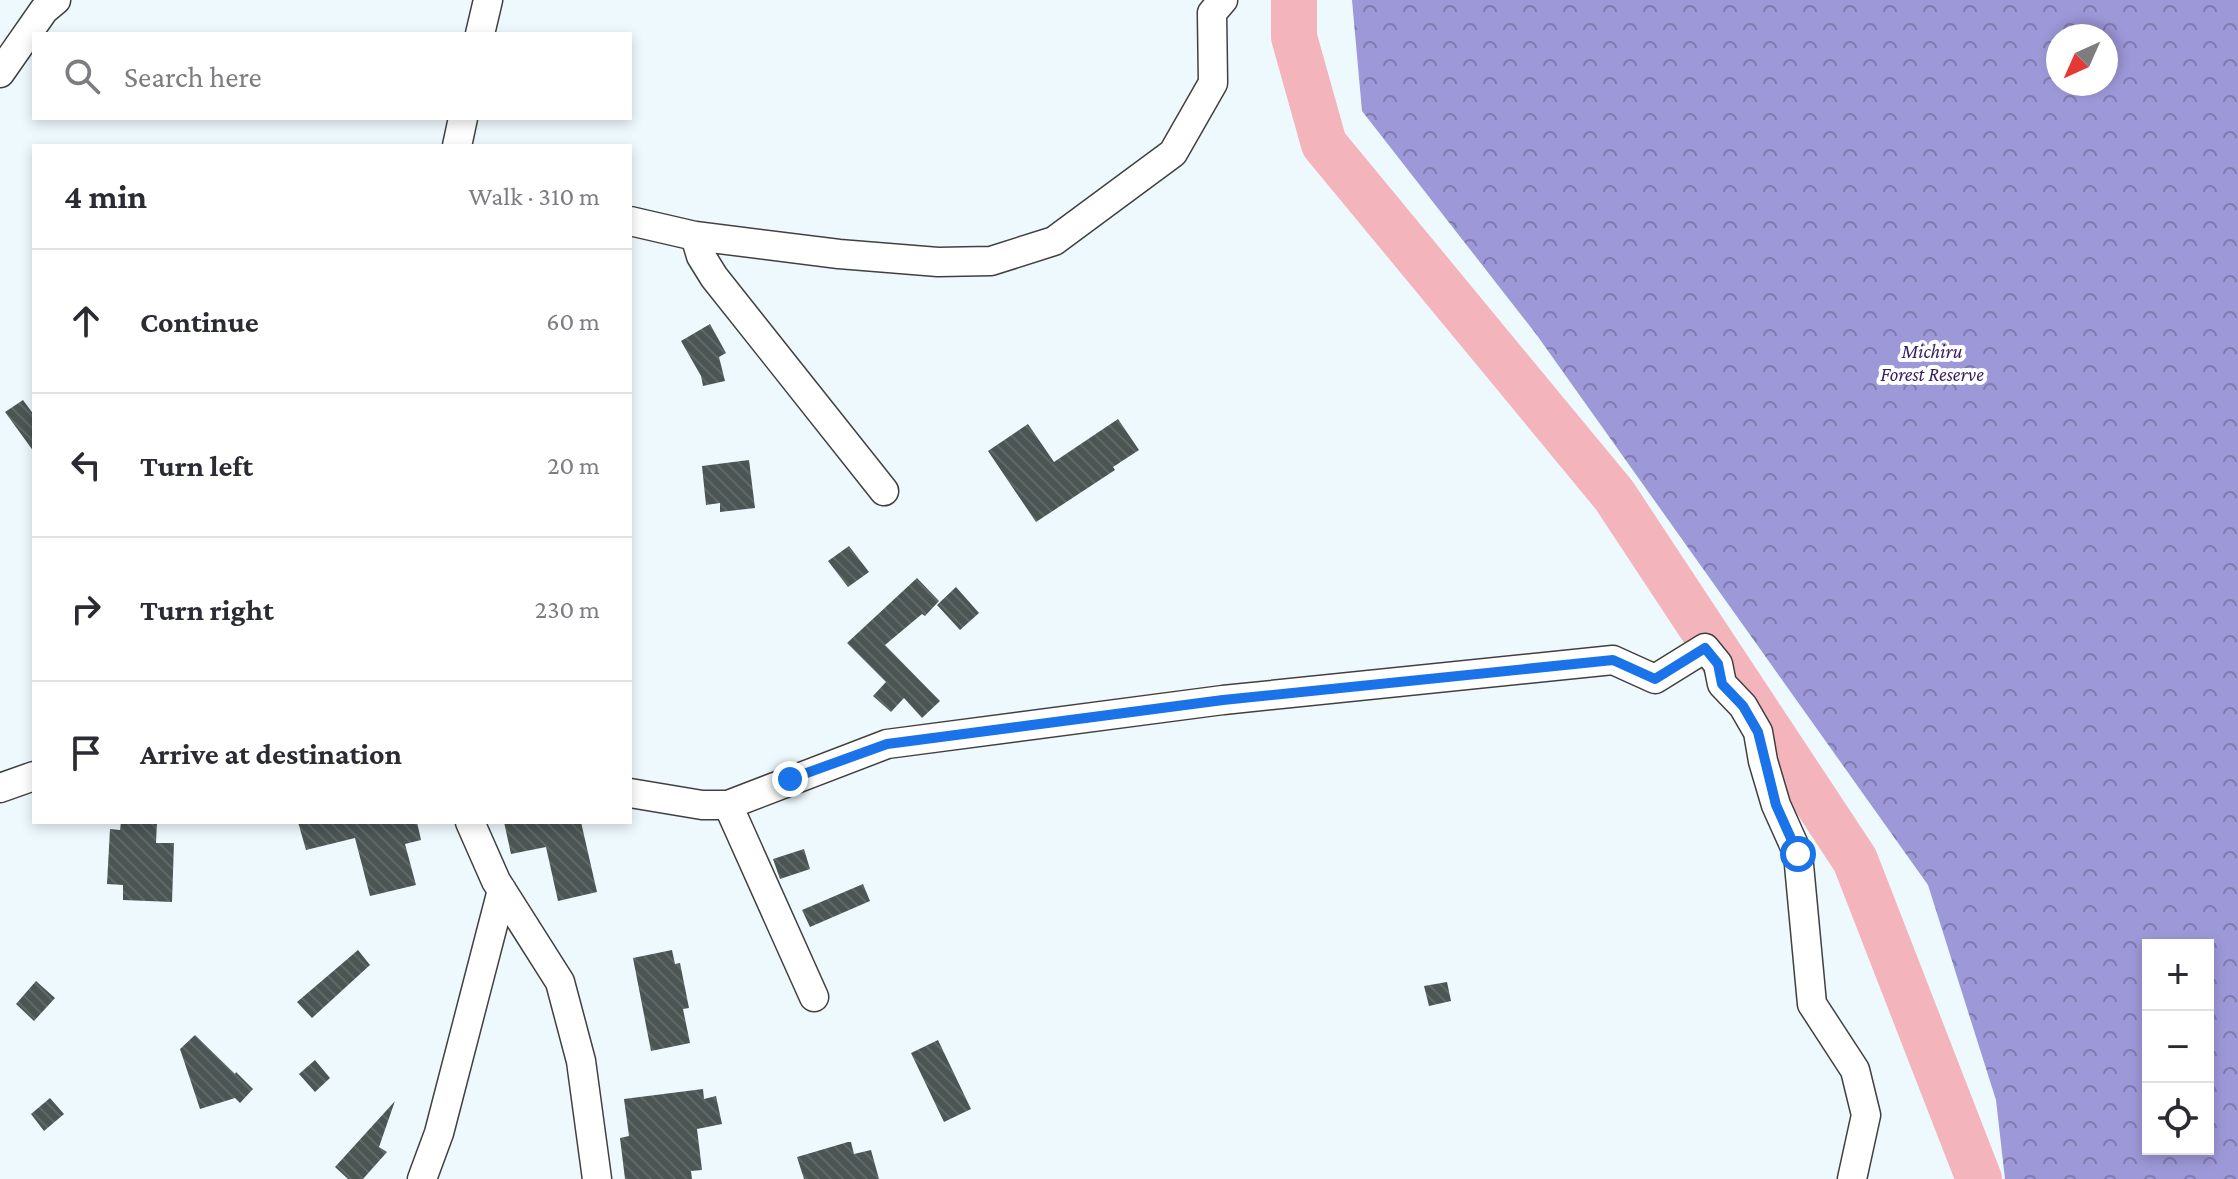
<!DOCTYPE html>
<html lang="en">
<head>
<meta charset="utf-8">
<style>
	body { margin:0; font-family:"Crimson Pro",serif; background:#f7f7f7; color:#2b2b33 }
	.controls { position:absolute; right:24px; bottom:24px; display:grid; overflow:hidden; border-radius:0px; box-shadow:0 4px 12px #0003 }
	.controls button { width:72px; height:72px; display:grid; place-items:center; padding:0; border:0; border-bottom:2px solid #e1e1e2; background:#fff; color:#2b2b33; font:40px sans-serif }
	.compass { position:absolute; left:2046px; top:24px; width:72px; height:72px; border-radius:50%; background:#fff; box-shadow:0 4px 12px #0003; rotate:225deg }
	.stop { position:absolute; width:24px; height:24px; margin:-18px; border:6px solid #1a73e8; border-radius:50%; background:#fff }
	.stop.end { background:#1a73e8; border-color:#fff; box-shadow:0 2px 8px #0008 }
	.list { margin:0; padding:0; list-style:none }
	h2 { display:flex; justify-content:space-between; align-items:center; height:104px; margin:0; padding:0 32px; font-size:34px }
	h2 small { font-size:26px; font-weight:400; color:#7c7c81 }
	.list li { display:grid; grid-template-columns:52px 1fr auto; gap:24px; align-items:center; box-sizing:border-box; height:144px; padding:0 32px; border-top:2px solid #e1e1e2 }
	.list b { display:block; font-size:30px; white-space:nowrap }
	.list em { font-size:26px; font-style:normal; color:#7c7c81 }
	.icon { flex:none; width:44px; height:44px; fill:none; stroke:currentColor; stroke-width:2; stroke-linecap:round; stroke-linejoin:round }
	.map { position:relative; flex:none; width:2238px; height:1179px; overflow:hidden }
	.search { position:absolute; background:#fff; box-shadow:0 4px 12px #0003; left:32px; top:32px; width:600px; height:88px; display:flex; align-items:center; gap:20px; box-sizing:border-box; padding:0 28px; border-radius:0px; color:#7c7c81; font-size:30px }
	.panel { position:absolute; background:#fff; box-shadow:0 4px 12px #0003; left:32px; top:144px; width:600px; height:680px; border-radius:0px }
	.map>svg:first-child { display:block }
	.forest { fill:url(#forest-crowns); fill-rule:evenodd }
	.lines { fill:none; stroke-linecap:round; stroke-linejoin:round }
	.river { stroke:#f4b4bb; stroke-width:46 }
	.building { fill:url(#building-back-hatch) }
	.minor-casing { stroke:#404040; stroke-width:31 }
	.minor { stroke:#fff; stroke-width:28 }
	.route { stroke:#1a73e8; stroke-width:10 }
	.labels { text-anchor:middle; dominant-baseline:central; stroke-width:8; stroke-linejoin:round; paint-order:stroke }
	.park-label { font-size:20px; font-style:italic; fill:#351f63; stroke:#fff }
</style>
</head>
<body>
<div class="map">
<svg width="2238" height="1179" viewBox="0 0 2238 1179">
	<defs>
		<pattern id="forest-crowns" width="20" height="18" patternUnits="userSpaceOnUse" patternTransform="scale(2)"><rect width="20" height="18" fill="#9d98d8"/><path d="M2 6a3 3 0 1 1 6 0M12 15a3 3 0 1 1 6 0" fill="none" stroke="#7e7aae"/></pattern>
		<pattern id="building-back-hatch" width="6" height="6" patternUnits="userSpaceOnUse" patternTransform="scale(2)"><rect width="6" height="6" fill="#4a5554"/><path d="M-1 5l2 2M0 0l6 6M5-1l2 2" fill="none" stroke="#606868"/></pattern>
	</defs>
	<rect width="100%" height="100%" fill="#eef9fe"/>
	<!-- forest -->
	<path class="forest" d="M 1352,0 L 2238,0 L 2238,1179 L 2005,1179 L 1996,1100 L 1928,885 L 1536,334 L 1362,111 ZM 2058,36 L 2106,36 L 2106,84 L 2058,84 ZM 2148,945 L 2208,945 L 2208,1149 L 2148,1149 Z"/>
	<g class="lines">
		<!-- river -->
		<path class="river" d="M 1294,0 L 1294,37 L 1324,144 L 1614,495 L 1855,860 L 1979,1179"/>
	</g>
	<!-- building -->
	<path class="building" d="M 710,324 L 726,353 L 719,357 L 725,381 L 703,386 L 701,376 L 681,341 Z
		M 23,400 L 34,415 L 34,452 L 5,412 Z
		M 1118,419 L 1139,450 L 1113,467 L 1115,470 L 1036,522 L 988,451 L 1028,424 L 1054,462 Z
		M 749,460 L 755,508 L 720,512 L 720,503 L 706,505 L 702,466 Z
		M 849,546 L 869,572 L 848,587 L 828,561 Z
		M 917,578 L 939,601 L 925,616 L 922,614 L 885,645 L 940,701 L 922,718 L 904,698 L 891,712 L 873,696 L 886,682 L 847,643 Z
		M 956,587 L 979,613 L 960,630 L 937,605 Z
		M 121,822 L 157,822 L 156,843 L 174,843 L 172,902 L 123,900 L 123,885 L 107,884 L 110,829 L 120,830 Z
		M 298,822 L 417,822 L 421,840 L 405,844 L 416,885 L 370,896 L 355,838 L 306,850 Z
		M 504,822 L 581,822 L 597,892 L 558,901 L 546,847 L 511,854 Z
		M 804,849 L 810,869 L 780,879 L 773,859 Z
		M 863,884 L 870,901 L 810,927 L 802,910 Z
		M 358,950 L 370,965 L 312,1018 L 297,1002 Z
		M 672,950 L 675,964 L 680,963 L 689,1008 L 683,1009 L 690,1043 L 651,1051 L 633,958 Z
		M 36,981 L 55,998 L 34,1021 L 16,1004 Z
		M 1447,982 L 1451,1001 L 1429,1006 L 1424,986 Z
		M 195,1035 L 235,1074 L 236,1072 L 253,1089 L 240,1103 L 235,1098 L 200,1109 L 180,1049 Z
		M 938,1040 L 971,1109 L 944,1122 L 911,1053 Z
		M 315,1060 L 330,1078 L 315,1092 L 299,1074 Z
		M 703,1089 L 704,1099 L 716,1096 L 722,1124 L 697,1129 L 702,1170 L 691,1171 L 692,1179 L 625,1179 L 620,1138 L 629,1136 L 624,1099 Z
		M 50,1098 L 64,1114 L 44,1131 L 31,1114 Z
		M 395,1101 L 379,1147 L 387,1152 L 363,1179 L 348,1179 L 335,1167 Z
		M 848,1142 L 851,1142 L 854,1154 L 871,1150 L 879,1179 L 804,1179 L 797,1157 Z"/>
	<g class="lines">
		<defs>
			<path id="minor" d="M 480,34 L 488,0
				M 0,73 L 44,10 L 56,0
				M 457,146 L 463,118
				M 630,221 L 695,236 L 839,254 L 938,262 L 991,261 L 1054,241 L 1173,153 L 1213,83 L 1212,13 L 1223,0
				M 695,236 L 701,256 L 714,277 L 884,491
				M 0,788 L 34,776
				M 630,793 L 702,805 L 728,805 L 814,997
				M 728,805 L 887,744 L 1223,700 L 1613,660 L 1655,679 L 1705,648 L 1718,664 L 1722,684 L 1743,706 L 1758,732 L 1763,761 L 1776,805 L 1798,854 L 1812,1004 L 1855,1070 L 1866,1115 L 1852,1179
				M 470,822 L 496,881 L 560,982 L 581,1061 L 597,1179
				M 422,1179 L 439,1133 L 502,890"/>
		</defs>
		<!-- minor casing -->
		<use href="#minor" class="minor-casing"/>
		<!-- minor -->
		<use href="#minor" class="minor"/>
	</g>
	<g class="lines">
		<!-- route -->
		<path class="route" d="M 790,779 L 887,744 L 1223,700 L 1613,660 L 1655,679 L 1705,648 L 1718,664 L 1722,684 L 1743,706 L 1758,732 L 1776,805 L 1798,854"/>
	</g>
	<g class="labels">
		<!-- park labels -->
		<g class="park-label">
			<text x="1932" y="351">Michiru<tspan x="1932" dy="23">Forest Reserve</tspan></text>
		</g>
	</g>
</svg>
<div class="controls">
<button>+</button>
<button>−</button>
<button><svg class="icon" aria-label="locate" viewBox="0 0 24 24"><circle cx="12" cy="12" r="6"/><path d="M12 2v4M12 18v4M2 12h4M18 12h4"/></svg></button>
</div>
<svg class="compass" viewBox="-18 -18 36 36"><path d="M0-13l5 13h-10z" fill="#e53935"/><path d="M0 13l5-13h-10z" fill="#7c7c81"/></svg>
<div class="stop" style="left:1798px;top:854px"></div>
<div class="stop end" style="left:790px;top:779px"></div>
<div class="search"><svg class="icon" aria-label="search" viewBox="0 0 24 24"><circle cx="10" cy="10" r="6"/><path d="M15 15l6 6"/></svg>Search here</div>
<section class="panel">
<h2>4 min<small>Walk · 310 m</small></h2>
<ul class="list">
<li><svg class="icon" aria-label="ahead" viewBox="0 0 24 24"><path d="M12 20V5M6 11l6-6 6 6"/></svg><div><b>Continue</b></div><em>60 m</em></li>
<li><svg class="icon" aria-label="left" viewBox="0 0 24 24"><path d="M17 20v-9H6M10 6l-5 5 5 5"/></svg><div><b>Turn left</b></div><em>20 m</em></li>
<li><svg class="icon" aria-label="right" viewBox="0 0 24 24"><path d="M7 20v-9h11M14 6l5 5-5 5"/></svg><div><b>Turn right</b></div><em>230 m</em></li>
<li><svg class="icon" aria-label="arrive" viewBox="0 0 24 24"><path d="M6 21V4h12l-3 4 3 4H6"/></svg><div><b>Arrive at destination</b></div></li>
</ul>
</section>
</div>
</body>
</html>
